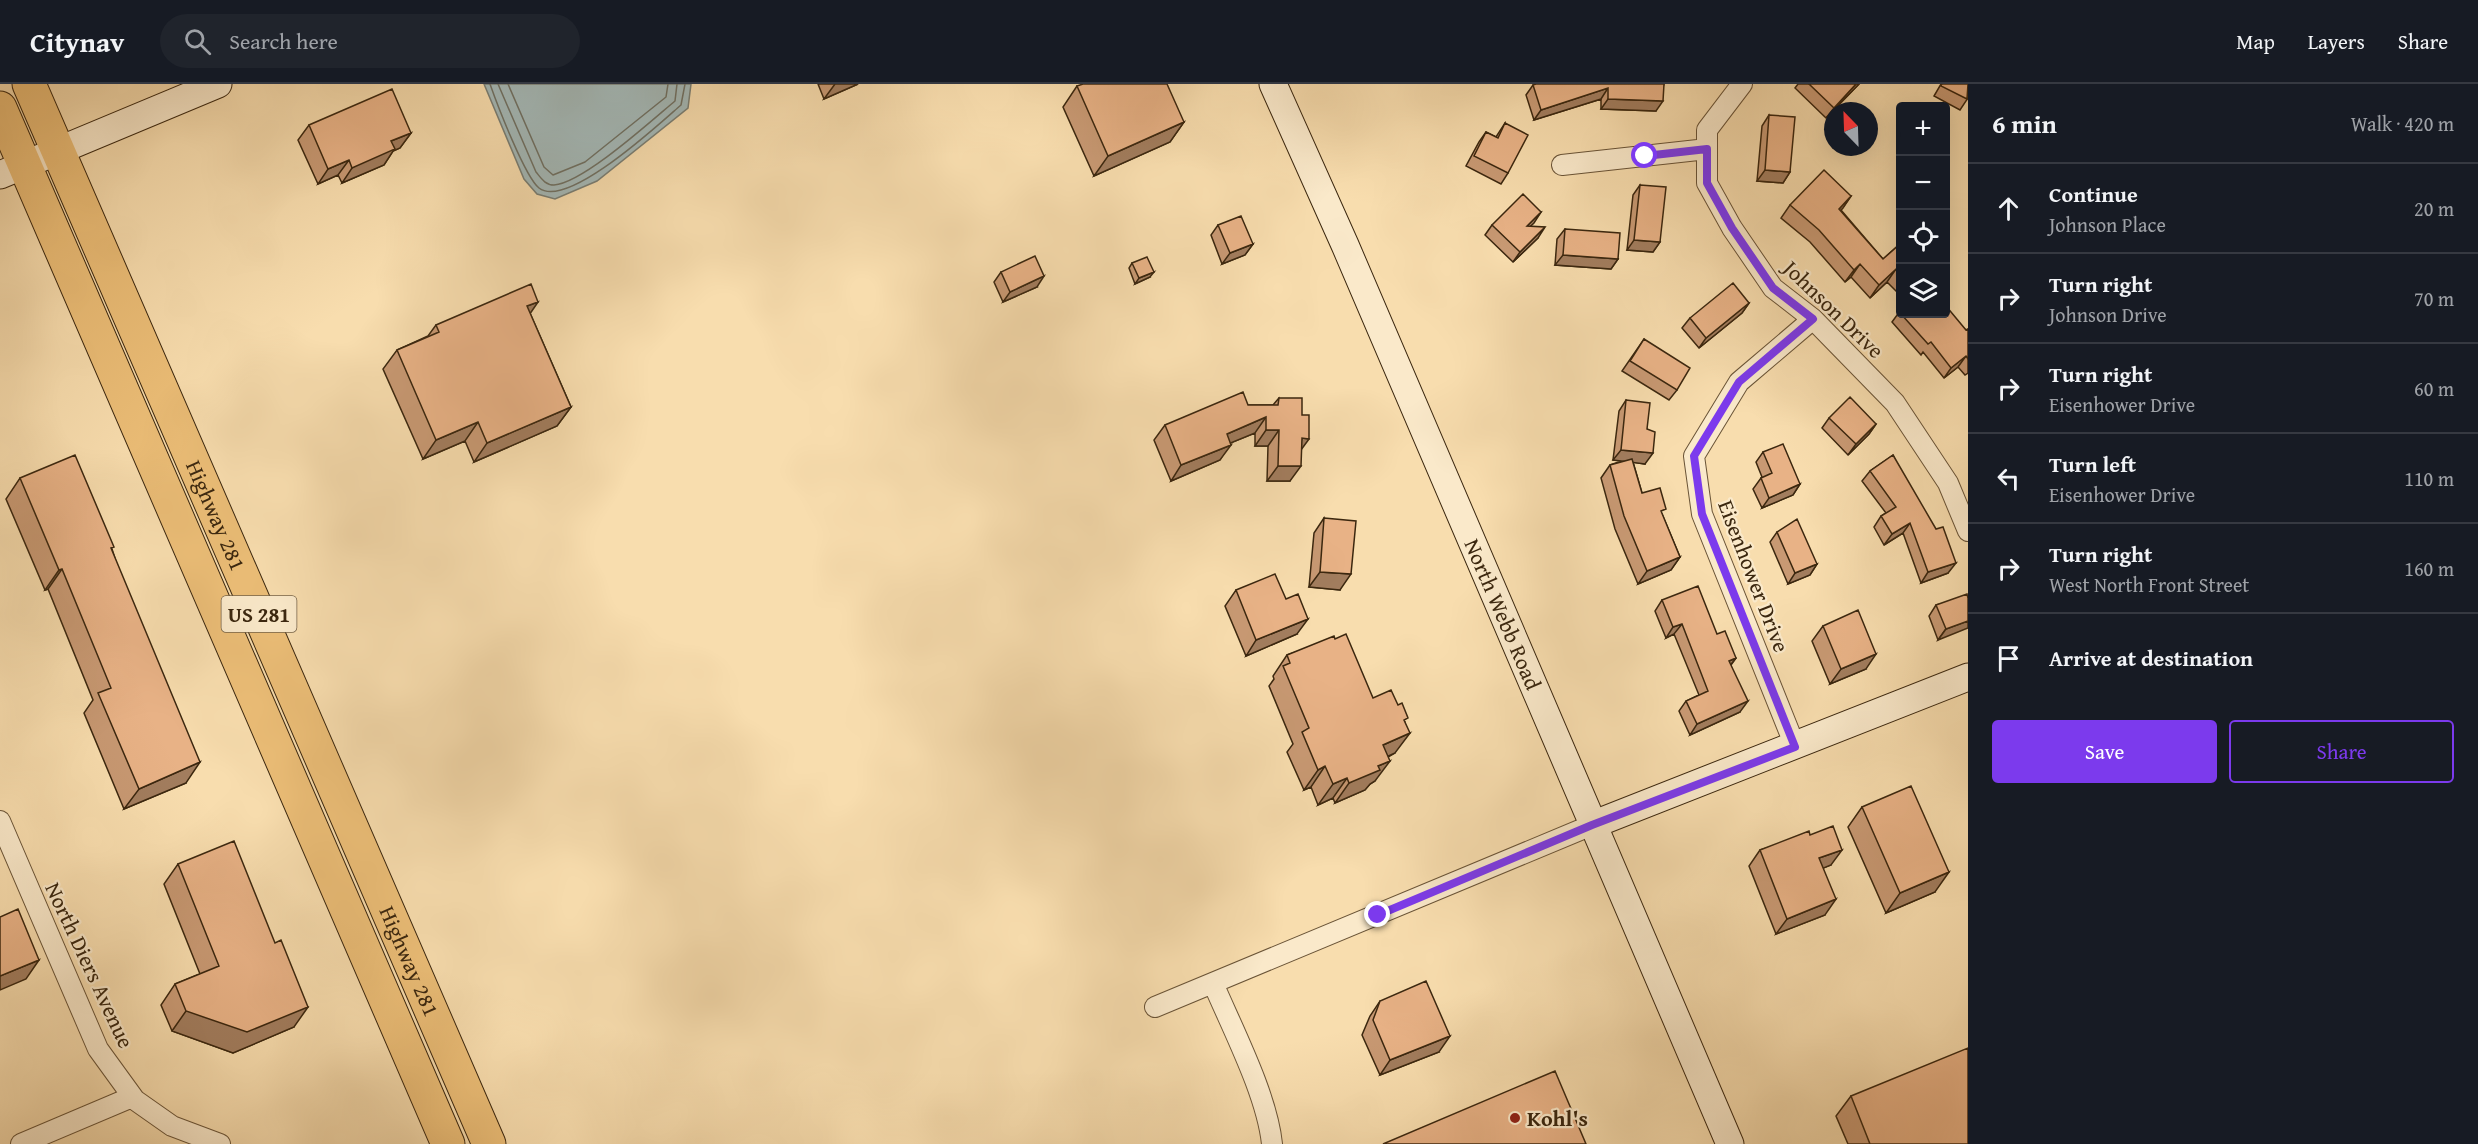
<!DOCTYPE html>
<html lang="en">
<head>
<meta charset="utf-8">
<style>
	body { margin:0; font-family:"Gentium Book Plus",serif; background:#20242c; color:#f1f3f6 }
	.controls { position:absolute; right:18px; top:18px; display:grid; overflow:hidden; border-radius:6px; box-shadow:0 6px 24px #0002 }
	.controls button { width:54px; height:54px; display:grid; place-items:center; padding:0; border:0; border-bottom:2px solid #363941; background:#171b24; color:#f1f3f6; font:30px sans-serif }
	.compass { position:absolute; left:1824px; top:18px; width:54px; height:54px; border-radius:50%; background:#171b24; box-shadow:0 6px 24px #0002; rotate:337deg }
	.stop { position:absolute; width:18px; height:18px; margin:-14px; border:4px solid #7c3aed; border-radius:50%; background:#fff }
	.stop.end { background:#7c3aed; border-color:#fff; box-shadow:0 2px 6px #0008 }
	.list { margin:0; padding:0; list-style:none }
	h2 { display:flex; justify-content:space-between; align-items:center; height:78px; margin:0; padding:0 24px; font-size:26px }
	h2 small { font-size:20px; font-weight:400; color:#9ea1a6 }
	.list li { display:grid; grid-template-columns:39px 1fr auto; gap:18px; align-items:center; box-sizing:border-box; height:90px; padding:0 24px; border-top:2px solid #363941 }
	.list b { display:block; font-size:22px; white-space:nowrap }
	.list p { margin:0; font-size:20px; white-space:nowrap; color:#9ea1a6 }
	.list em { font-size:20px; font-style:normal; color:#9ea1a6 }
	.actions { display:flex; gap:12px; padding:18px 24px }
	.actions a { flex:1; padding:14px 0; border:2px solid #7c3aed; border-radius:6px; text-align:center; font-size:21px; color:#7c3aed }
	.actions .main { background:#7c3aed; color:#fff }
	.icon { flex:none; width:33px; height:33px; fill:none; stroke:currentColor; stroke-width:2; stroke-linecap:round; stroke-linejoin:round }
	.map { position:relative; flex:none; width:1968px; height:1060px; overflow:hidden }
	header { display:flex; align-items:center; gap:36px; box-sizing:border-box; height:84px; padding:0 30px; background:#171b24; border-bottom:2px solid #363941 }
	header strong { font-size:28px }
	nav { display:flex; gap:33px; margin-inline-start:auto; font-size:21px }
	.search { width:420px; height:54px; background:#20242c; display:flex; align-items:center; gap:15px; box-sizing:border-box; padding:0 21px; border-radius:33px; color:#9ea1a6; font-size:22px }
	main { display:flex }
	aside { flex:1; background:#171b24 }
	.map>svg:first-child { display:block }
	.water { fill:#a3b8b7; stroke:#797e74; stroke-width:1.5 }
	.lines { fill:none; stroke-linecap:round; stroke-linejoin:round }
	.shore { stroke:#6f7063; stroke-width:1.5 }
	.street-casing { stroke:#6a5437; stroke-width:22 }
	.secondary-casing { stroke:#3b270f; stroke-width:29 }
	.highway-casing { stroke:#3b270f; stroke-width:35 }
	.street { stroke:#fae9ca; stroke-width:20 }
	.secondary { stroke:#fae9ca; stroke-width:27 }
	.highway { stroke:#ecbe77; stroke-width:33 }
	.wall { fill:#c89973; stroke:#3b270f; stroke-width:1.5 }
	.shaded-wall { fill:#a27d5e; stroke:#3b270f; stroke-width:1.5 }
	.building { fill:#e8b286; stroke:#3b270f; stroke-width:1.5 }
	.route { stroke:#7c3aed; stroke-width:8 }
	.poi-dot { fill:#8f2418; stroke:#fae9ca; stroke-width:2 }
	.labels { text-anchor:middle; dominant-baseline:central; stroke-width:4.5; stroke-linejoin:round; paint-order:stroke }
	.shield { fill:#fae9ca; stroke:#746147; stroke-width:1.5 }
	.shield-label { font-size:21px; font-weight:bold; fill:#3b270f }
	.street-label { font-size:22px; fill:#3b270f; stroke:#fae9ca }
	.poi-label { font-size:22px; font-weight:bold; fill:#3b270f; stroke:#fae9ca; text-anchor:start }
</style>
</head>
<body>
<header>
<strong>Citynav</strong>
<div class="search"><svg class="icon" aria-label="search" viewBox="0 0 24 24"><circle cx="10" cy="10" r="6"/><path d="M15 15l6 6"/></svg>Search here</div>
<nav><a>Map</a><a>Layers</a><a>Share</a></nav>
</header>
<main>
<div class="map">
<svg width="1968" height="1060" viewBox="0 0 1968 1060">
	<rect width="100%" height="100%" fill="#f8ddae"/>
	<filter id="stains"><feTurbulence type="fractalNoise" baseFrequency=".00333" numOctaves="4"/><feColorMatrix values="0 0 0 0 .2 0 0 0 0 .09 0 0 0 0 .02 0 0 0 .5 -.17"/></filter>
	<radialGradient id="worn" r=".72"><stop offset=".6" stop-color="#630" stop-opacity="0"/><stop offset="1" stop-color="#630" stop-opacity=".3"/></radialGradient>
	<!-- water -->
	<path class="water" d="M 484,0 L 691,0 L 688,24 L 597,97 L 555,115 L 537,110 L 524,95 Z"/>
	<g class="lines">
		<!-- shore -->
		<path class="shore" d="M 490,0 C 497,20 525,93 539,104 C 567,126 659,40 681,21 L 685,0
			M 498,0 L 536,88 C 541,94 545,101 554,101 C 583,99 651,37 675,17 L 677,0
			M 508,0 L 544,83 L 553,91 L 585,78 L 666,13 L 668,0"/>
		<defs>
			<path id="street" d="M 1742,0 L 1707,46 L 1707,99 L 1732,144 L 1773,204 L 1813,235 L 1895,319 L 1948,399 L 1968,447
				M 1562,81 L 1707,65
				M 1795,662 L 1702,430 L 1694,372 L 1739,298 L 1813,235
				M 0,737 L 98,965 L 135,1016 L 172,1042 L 220,1060
				M 1213,899 C 1233,946 1267,1011 1272,1060
				M 1155,923 L 1592,741
				M 21,1060 L 132,1013"/>
			<g id="secondary">
				<path id="s1" d="M 1273,0 L 1345,161 L 1730,1060"/>
				<path d="M 0,91 L 218,0"/>
				<path d="M 1592,741 L 1968,593"/>
			</g>
			<g id="highway">
				<path id="s2" d="M 29,0 L 489,1060"/>
				<path d="M 0,24 L 448,1060"/>
			</g>
		</defs>
		<!-- street casing -->
		<use href="#street" class="street-casing"/>
		<!-- secondary casing -->
		<use href="#secondary" class="secondary-casing"/>
		<!-- highway casing -->
		<use href="#highway" class="highway-casing"/>
		<!-- street -->
		<use href="#street" class="street"/>
		<!-- secondary -->
		<use href="#secondary" class="secondary"/>
		<!-- highway -->
		<use href="#highway" class="highway"/>
	</g>
	<!-- wall -->
	<path class="wall" d="M 818,0 L 858,0 L 824,15 Z
		M 1664,0 L 1656,27 L 1601,25 L 1601,15 L 1534,36 L 1526,11 L 1533,1 Z
		M 1798,0 L 1859,0 L 1826,34 L 1795,4 Z
		M 1941,0 L 1968,0 L 1968,14 L 1960,26 L 1934,12 Z
		M 1077,2 L 1184,38 L 1170,58 L 1094,92 L 1063,23 Z
		M 1769,31 L 1790,88 L 1783,99 L 1757,97 L 1762,42 Z
		M 1505,39 L 1508,89 L 1501,100 L 1466,82 L 1479,58 L 1486,48 L 1496,53 Z
		M 309,41 L 411,49 L 400,64 L 393,67 L 384,81 L 342,99 L 338,91 L 318,100 L 298,56 Z
		M 1640,101 L 1660,158 L 1653,168 L 1627,166 L 1633,111 Z
		M 1851,112 L 1841,126 L 1883,175 L 1900,160 L 1900,211 L 1887,198 L 1870,214 L 1851,193 L 1845,198 L 1810,158 L 1781,134 L 1790,121 Z
		M 1541,128 L 1530,142 L 1538,154 L 1513,178 L 1485,151 L 1492,141 Z
		M 1218,141 L 1253,160 L 1245,171 L 1222,180 L 1211,151 Z
		M 1565,145 L 1618,175 L 1611,185 L 1555,181 L 1557,155 Z
		M 1132,179 L 1150,193 L 1135,200 L 1129,184 Z
		M 1001,188 L 1037,203 L 1003,218 L 994,198 Z
		M 1749,219 L 1742,229 L 1699,264 L 1682,244 L 1690,234 Z
		M 1900,227 L 1900,230 L 1946,230 L 1966,246 L 1968,245 L 1968,289 L 1965,291 L 1958,283 L 1944,294 L 1923,268 L 1921,271 L 1892,238 Z
		M 530,229 L 571,323 L 557,342 L 474,378 L 465,357 L 423,375 L 383,285 L 397,266 L 428,252 L 436,241 Z
		M 1644,255 L 1677,306 L 1669,316 L 1622,287 Z
		M 1279,314 L 1301,366 L 1290,397 L 1267,397 L 1268,362 L 1255,362 L 1255,349 L 1230,359 L 1220,376 L 1171,397 L 1154,356 L 1165,341 L 1248,321 L 1273,321 Z
		M 1626,316 L 1647,345 L 1645,380 L 1633,378 L 1642,409 L 1662,430 L 1680,473 L 1671,486 L 1638,500 L 1615,445 L 1601,394 L 1610,381 L 1622,377 L 1613,376 L 1619,327 Z
		M 1829,334 L 1876,340 L 1869,350 L 1848,371 L 1822,344 Z
		M 1763,368 L 1800,400 L 1793,411 L 1762,424 L 1753,405 L 1761,394 L 1762,393 L 1756,378 Z
		M 1893,371 L 1948,489 L 1921,499 L 1903,449 L 1884,461 L 1874,443 L 1881,432 L 1886,429 L 1862,397 L 1870,387 Z
		M 20,394 L 112,465 L 186,699 L 124,725 L 84,629 L 93,616 L 48,505 L 45,506 L 6,415 Z
		M 1324,434 L 1340,506 L 1309,503 L 1314,449 Z
		M 1777,448 L 1817,480 L 1810,491 L 1788,500 L 1770,458 Z
		M 1236,506 L 1297,550 L 1246,572 L 1225,522 Z
		M 1968,514 L 1938,556 L 1929,532 L 1936,521 Z
		M 1662,516 L 1717,550 L 1736,574 L 1731,581 L 1740,628 L 1690,651 L 1679,627 L 1686,617 L 1699,611 L 1674,550 L 1666,554 L 1655,527 Z
		M 1823,542 L 1866,585 L 1830,600 L 1812,557 Z
		M 1335,555 L 1373,614 L 1405,638 L 1395,669 L 1388,673 L 1375,697 L 1370,700 L 1365,706 L 1335,719 L 1333,714 L 1318,721 L 1311,703 L 1304,706 L 1287,668 L 1293,660 L 1269,602 L 1274,595 L 1273,592 L 1287,571 Z
		M 1862,723 L 1935,808 L 1886,829 L 1848,743 Z
		M 1810,751 L 1831,781 L 1823,784 L 1825,831 L 1776,850 L 1749,782 L 1760,766 Z
		M 178,780 L 294,943 L 233,969 L 172,947 L 161,921 L 175,900 L 200,890 L 164,800 Z
		M 1380,917 L 1439,968 L 1380,991 L 1362,951 L 1370,932 Z
		M 1851,1012 L 1968,1060 L 1848,1060 L 1836,1032 Z"/>
	<!-- shaded-wall -->
	<path class="shaded-wall" d="M 835,0 L 858,0 L 824,15 Z
		M 1856,0 L 1859,0 L 1826,34 L 1834,24 Z
		M 1608,4 L 1601,15 L 1534,36 L 1541,26 Z
		M 1608,15 L 1663,17 L 1656,27 L 1601,25 Z
		M 1184,38 L 1170,58 L 1094,92 L 1108,72 Z
		M 411,49 L 400,64 L 393,67 L 384,81 L 342,99 L 352,84 L 391,57 Z
		M 349,76 L 338,91 L 318,100 L 328,85 Z
		M 1765,86 L 1790,88 L 1783,99 L 1757,97 Z
		M 1851,112 L 1843,124 L 1830,137 L 1839,125 Z
		M 1541,128 L 1534,139 L 1520,152 L 1527,142 Z
		M 1545,143 L 1538,154 L 1513,178 L 1520,168 Z
		M 1634,156 L 1660,158 L 1653,168 L 1627,166 Z
		M 1253,160 L 1245,171 L 1222,180 L 1230,169 Z
		M 1563,171 L 1618,175 L 1611,185 L 1555,181 Z
		M 1860,180 L 1851,193 L 1845,198 L 1854,186 Z
		M 1896,185 L 1887,198 L 1870,214 L 1879,201 Z
		M 1154,188 L 1150,193 L 1135,200 L 1139,194 Z
		M 1044,192 L 1037,203 L 1003,218 L 1010,208 Z
		M 538,218 L 525,237 L 527,222 Z
		M 1749,219 L 1742,229 L 1699,264 L 1706,254 Z
		M 1966,272 L 1958,283 L 1944,294 L 1951,284 Z
		M 571,323 L 557,342 L 474,378 L 487,359 Z
		M 1266,333 L 1255,349 L 1216,365 L 1227,350 Z
		M 478,338 L 465,357 L 423,375 L 436,356 Z
		M 1876,340 L 1869,350 L 1848,371 L 1856,360 Z
		M 1266,346 L 1279,346 L 1268,362 L 1255,362 Z
		M 1302,354 L 1309,355 L 1298,370 Z
		M 1231,361 L 1220,376 L 1171,397 L 1181,381 Z
		M 1621,366 L 1653,369 L 1645,380 L 1613,376 Z
		M 1278,382 L 1301,382 L 1290,397 L 1267,397 Z
		M 1800,400 L 1793,411 L 1762,424 L 1769,414 Z
		M 1910,439 L 1903,449 L 1884,461 L 1892,450 Z
		M 1680,473 L 1671,486 L 1638,500 L 1647,487 Z
		M 1956,479 L 1948,489 L 1921,499 L 1928,488 Z
		M 1817,480 L 1810,491 L 1788,500 L 1795,489 Z
		M 62,485 L 48,505 L 45,506 L 59,486 Z
		M 1320,488 L 1351,490 L 1340,506 L 1309,503 Z
		M 1308,535 L 1297,550 L 1246,572 L 1256,556 Z
		M 1968,537 L 1968,544 L 1938,556 L 1946,545 Z
		M 1682,540 L 1674,550 L 1666,554 L 1673,543 Z
		M 1876,570 L 1866,585 L 1830,600 L 1841,585 Z
		M 1736,574 L 1728,584 L 1729,577 Z
		M 1748,617 L 1740,628 L 1690,651 L 1697,640 Z
		M 1410,649 L 1395,669 L 1369,681 L 1383,661 Z
		M 1390,677 L 1375,697 L 1370,700 L 1365,706 L 1335,719 L 1349,699 L 1378,682 Z
		M 200,678 L 186,699 L 124,725 L 139,705 Z
		M 1325,682 L 1311,703 L 1304,706 L 1318,686 Z
		M 1347,694 L 1333,714 L 1318,721 L 1333,700 Z
		M 1842,766 L 1831,781 L 1809,790 L 1819,774 Z
		M 1949,788 L 1935,808 L 1886,829 L 1900,809 Z
		M 1836,815 L 1825,831 L 1776,850 L 1787,835 Z
		M 39,876 L 26,895 L 0,906 L 0,892 Z
		M 308,923 L 294,943 L 233,969 L 172,947 L 186,927 Z
		M 1450,952 L 1439,968 L 1380,991 L 1390,976 Z"/>
	<!-- building -->
	<path class="building" d="M 1083,0 L 1167,0 L 1184,38 L 1108,72 L 1077,2 Z
		M 1536,0 L 1664,0 L 1663,17 L 1608,15 L 1608,4 L 1541,26 L 1533,1 Z
		M 1809,0 L 1856,0 L 1834,24 Z
		M 1942,0 L 1968,0 L 1967,15 L 1941,2 Z
		M 392,5 L 411,49 L 391,57 L 395,65 L 352,84 L 349,76 L 328,85 L 309,41 Z
		M 1769,31 L 1795,33 L 1790,88 L 1765,86 Z
		M 1505,39 L 1528,51 L 1508,89 L 1474,72 L 1486,48 L 1498,54 Z
		M 1824,86 L 1851,112 L 1839,125 L 1883,175 L 1900,160 L 1900,190 L 1896,185 L 1879,201 L 1860,180 L 1854,186 L 1819,146 L 1790,121 Z
		M 1640,101 L 1666,103 L 1660,158 L 1634,156 Z
		M 1523,110 L 1541,128 L 1527,142 L 1545,143 L 1520,168 L 1492,141 Z
		M 1241,132 L 1253,160 L 1230,169 L 1218,141 Z
		M 1565,145 L 1620,149 L 1618,175 L 1563,171 Z
		M 1035,172 L 1044,192 L 1010,208 L 1001,188 Z
		M 1147,173 L 1154,188 L 1139,194 L 1132,179 Z
		M 1733,199 L 1749,219 L 1706,254 L 1690,234 Z
		M 531,200 L 538,218 L 527,222 L 571,323 L 487,359 L 478,338 L 436,356 L 397,266 L 439,248 L 436,241 Z
		M 1946,222 L 1966,246 L 1968,245 L 1968,275 L 1966,272 L 1951,284 L 1931,258 L 1928,260 L 1901,230 L 1946,230 Z
		M 1644,255 L 1690,284 L 1677,306 L 1630,277 Z
		M 1243,308 L 1248,321 L 1278,321 L 1279,314 L 1302,314 L 1302,331 L 1309,331 L 1309,355 L 1302,354 L 1301,382 L 1278,382 L 1279,346 L 1266,346 L 1266,333 L 1227,350 L 1231,361 L 1181,381 L 1165,341 Z
		M 1850,313 L 1876,340 L 1856,360 L 1829,334 Z
		M 1626,316 L 1650,319 L 1647,345 L 1655,348 L 1653,369 L 1621,366 Z
		M 1783,360 L 1800,400 L 1769,414 L 1761,394 L 1772,389 L 1763,368 Z
		M 75,371 L 114,463 L 111,464 L 200,678 L 139,705 L 98,609 L 111,604 L 62,485 L 59,486 L 20,394 Z
		M 1893,371 L 1936,445 L 1943,443 L 1956,479 L 1928,488 L 1910,439 L 1892,450 L 1881,432 L 1896,423 L 1870,387 Z
		M 1632,375 L 1642,409 L 1660,404 L 1666,425 L 1661,427 L 1680,473 L 1647,487 L 1624,432 L 1610,381 Z
		M 1324,434 L 1356,437 L 1351,490 L 1320,488 Z
		M 1797,435 L 1817,480 L 1795,489 L 1777,448 Z
		M 1275,490 L 1286,515 L 1298,510 L 1308,535 L 1256,556 L 1236,506 Z
		M 1698,502 L 1717,550 L 1725,547 L 1736,574 L 1729,577 L 1748,617 L 1697,640 L 1686,617 L 1708,607 L 1682,540 L 1673,543 L 1662,516 Z
		M 1967,510 L 1968,514 L 1968,537 L 1946,545 L 1936,521 Z
		M 1858,526 L 1876,570 L 1841,585 L 1823,542 Z
		M 1346,550 L 1373,614 L 1391,606 L 1398,621 L 1402,619 L 1408,634 L 1404,636 L 1410,649 L 1383,661 L 1390,677 L 1378,682 L 1380,686 L 1349,699 L 1347,694 L 1333,700 L 1325,682 L 1318,686 L 1302,648 L 1309,644 L 1283,582 L 1290,579 L 1287,571 L 1334,552 L 1335,555 Z
		M 1911,702 L 1949,788 L 1900,809 L 1862,723 Z
		M 1833,742 L 1842,766 L 1819,774 L 1836,815 L 1787,835 L 1760,766 L 1809,747 L 1810,751 Z
		M 234,757 L 275,859 L 281,856 L 308,923 L 247,948 L 186,927 L 175,900 L 219,882 L 178,780 Z
		M 18,825 L 39,876 L 0,892 L 0,833 Z
		M 1426,897 L 1450,952 L 1390,976 L 1373,936 L 1380,917 Z
		M 1968,964 L 1968,1060 L 1870,1060 L 1851,1012 Z
		M 1555,987 L 1586,1060 L 1383,1060 Z"/>
	<g class="lines">
		<!-- route -->
		<path class="route" d="M 1378,831 L 1592,741 L 1795,663 L 1702,430 L 1694,372 L 1739,298 L 1813,235 L 1773,204 L 1732,144 L 1707,99 L 1707,65 L 1645,72"/>
	</g>
	<!-- markers -->
	<circle class="poi-dot" cx="1515" cy="1034" r="6"/>
	<g class="labels">
		<!-- shield labels -->
		<rect class="shield" x="221.5" y="512" width="75" height="36" rx="4.5"/>
		<g class="shield-label">
			<text x="259" y="530">US 281</text>
		</g>
		<!-- street labels -->
		<g class="street-label">
			<text transform="translate(1834 225) rotate(44)">Johnson Drive</text>
			<text stroke="none"><textPath href="#s2" startOffset="470">Highway 281</textPath></text>
			<text transform="translate(1754 492) rotate(69)">Eisenhower Drive</text>
			<text stroke="none"><textPath href="#s1" startOffset="578">North Webb Road</textPath></text>
			<text stroke="none"><textPath href="#s2" startOffset="956">Highway 281</textPath></text>
			<text transform="translate(90 881) rotate(65)">North Diers Avenue</text>
		</g>
		<!-- poi labels -->
		<g class="poi-label">
			<text x="1527" y="1034">Kohl's</text>
		</g>
	</g>
	<rect width="100%" height="100%" filter="url(#stains)"/>
	<rect width="100%" height="100%" fill="url(#worn)"/>
</svg>
<div class="controls">
<button>+</button>
<button>−</button>
<button><svg class="icon" aria-label="locate" viewBox="0 0 24 24"><circle cx="12" cy="12" r="6"/><path d="M12 2v4M12 18v4M2 12h4M18 12h4"/></svg></button>
<button><svg class="icon" aria-label="layers" viewBox="0 0 24 24"><path d="M12 4l9 5-9 5-9-5zM3 14l9 5 9-5"/></svg></button>
</div>
<svg class="compass" viewBox="-18 -18 36 36"><path d="M0-13l5 13h-10z" fill="#e53935"/><path d="M0 13l5-13h-10z" fill="#9ea1a6"/></svg>
<div class="stop" style="left:1645px;top:72px"></div>
<div class="stop end" style="left:1378px;top:831px"></div>
</div>
<aside>
<h2>6 min<small>Walk · 420 m</small></h2>
<ul class="list">
<li><svg class="icon" aria-label="ahead" viewBox="0 0 24 24"><path d="M12 20V5M6 11l6-6 6 6"/></svg><div><b>Continue</b><p>Johnson Place</p></div><em>20 m</em></li>
<li><svg class="icon" aria-label="right" viewBox="0 0 24 24"><path d="M7 20v-9h11M14 6l5 5-5 5"/></svg><div><b>Turn right</b><p>Johnson Drive</p></div><em>70 m</em></li>
<li><svg class="icon" aria-label="right" viewBox="0 0 24 24"><path d="M7 20v-9h11M14 6l5 5-5 5"/></svg><div><b>Turn right</b><p>Eisenhower Drive</p></div><em>60 m</em></li>
<li><svg class="icon" aria-label="left" viewBox="0 0 24 24"><path d="M17 20v-9H6M10 6l-5 5 5 5"/></svg><div><b>Turn left</b><p>Eisenhower Drive</p></div><em>110 m</em></li>
<li><svg class="icon" aria-label="right" viewBox="0 0 24 24"><path d="M7 20v-9h11M14 6l5 5-5 5"/></svg><div><b>Turn right</b><p>West North Front Street</p></div><em>160 m</em></li>
<li><svg class="icon" aria-label="arrive" viewBox="0 0 24 24"><path d="M6 21V4h12l-3 4 3 4H6"/></svg><div><b>Arrive at destination</b></div></li>
</ul>
<div class="actions"><a class="main">Save</a><a>Share</a></div>
</aside>
</main>
</body>
</html>
